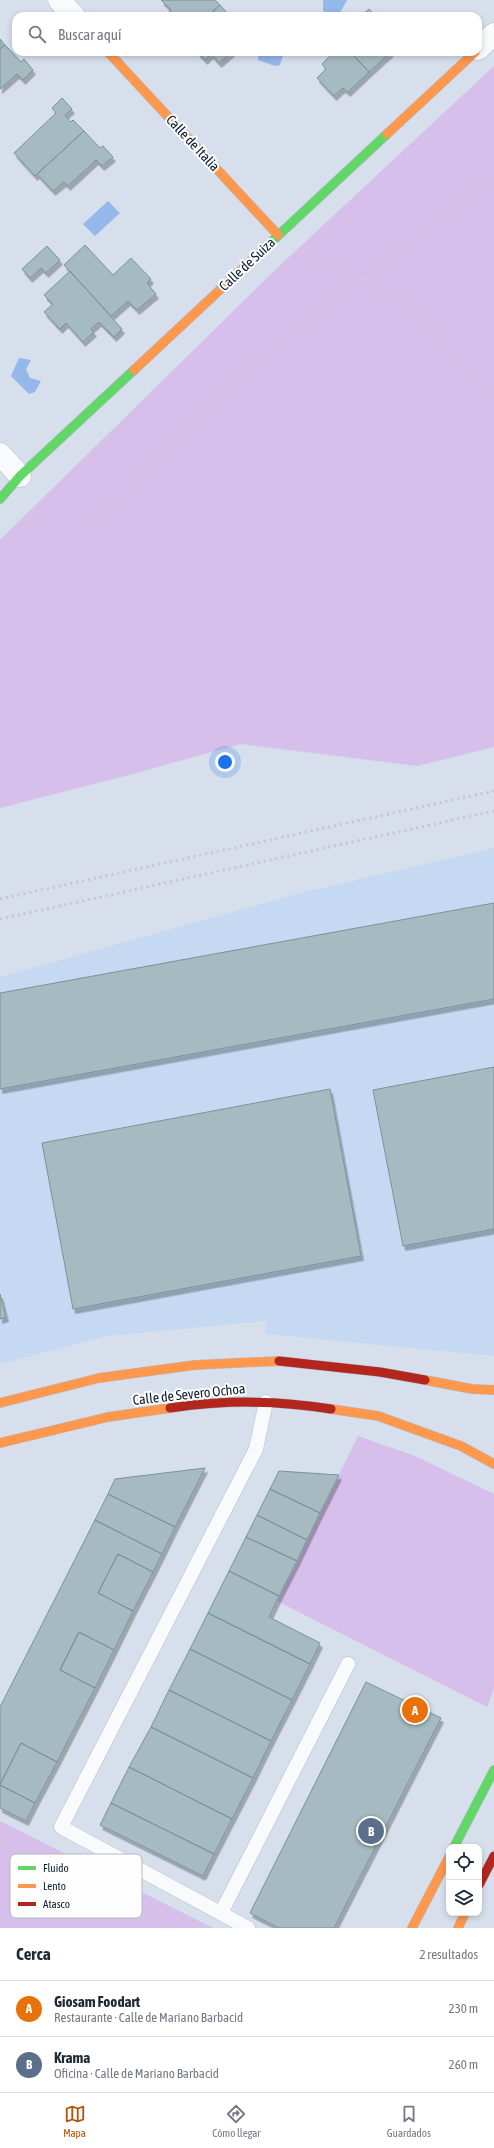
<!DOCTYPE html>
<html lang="es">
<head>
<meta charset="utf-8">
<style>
	body { margin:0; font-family:"Asap Condensed",sans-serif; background:#f6f6f7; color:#1f2937 }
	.controls { position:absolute; right:12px; bottom:12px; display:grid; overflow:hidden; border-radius:8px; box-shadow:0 2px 6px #0003 }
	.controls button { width:36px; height:36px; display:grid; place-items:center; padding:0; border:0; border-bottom:1px solid #e0e1e3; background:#fff; color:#1f2937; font:20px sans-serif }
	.you { position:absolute; left:225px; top:762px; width:14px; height:14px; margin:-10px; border:3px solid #fff; border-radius:50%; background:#1a73e8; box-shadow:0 0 0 6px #1a73e833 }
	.badge { display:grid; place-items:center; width:26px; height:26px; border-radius:50%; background:#b45309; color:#fff; font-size:13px; font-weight:700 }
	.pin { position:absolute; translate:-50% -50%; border:2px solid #fff; box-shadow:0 1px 4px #0006 }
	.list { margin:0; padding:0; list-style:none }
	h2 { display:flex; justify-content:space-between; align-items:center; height:52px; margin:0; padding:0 16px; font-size:17px }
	h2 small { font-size:13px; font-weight:400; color:#747a83 }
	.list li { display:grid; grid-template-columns:26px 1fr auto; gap:12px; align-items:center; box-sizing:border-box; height:56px; padding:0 16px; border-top:1px solid #e0e1e3 }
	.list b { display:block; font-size:15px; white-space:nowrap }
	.list p { margin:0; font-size:13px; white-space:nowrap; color:#747a83 }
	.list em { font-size:13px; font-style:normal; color:#747a83 }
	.icon { flex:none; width:22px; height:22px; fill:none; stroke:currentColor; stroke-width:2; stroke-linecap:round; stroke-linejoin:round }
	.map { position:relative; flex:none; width:494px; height:1928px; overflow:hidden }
	.search { position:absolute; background:#fff; box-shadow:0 2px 6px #0003; left:12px; right:12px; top:12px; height:44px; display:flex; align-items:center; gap:10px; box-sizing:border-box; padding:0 14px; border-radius:12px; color:#747a83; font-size:15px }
	.sheet { height:164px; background:#fff }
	nav { display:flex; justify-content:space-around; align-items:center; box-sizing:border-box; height:56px; border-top:1px solid #e0e1e3; background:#fff; font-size:11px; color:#747a83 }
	nav a { display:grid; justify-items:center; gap:2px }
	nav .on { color:#b45309 }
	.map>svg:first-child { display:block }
	.built { fill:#c6d9f3 }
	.green { fill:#d6bfea }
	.water { fill:#94b8ea }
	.building { fill:#a6bbc1; stroke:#789398; filter:url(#shadow) }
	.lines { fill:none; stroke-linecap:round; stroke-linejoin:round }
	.lane-casing { stroke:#b1bdcd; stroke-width:15 }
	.street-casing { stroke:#b1bdcd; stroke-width:23 }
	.fast-casing { stroke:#b1bdcd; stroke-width:10 }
	.slow-casing { stroke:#b1bdcd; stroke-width:10 }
	.jam-casing { stroke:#b1bdcd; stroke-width:10 }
	.path { stroke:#cccfd3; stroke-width:2.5; stroke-dasharray:1 3; stroke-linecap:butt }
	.lane { stroke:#f9fafc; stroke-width:14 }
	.street { stroke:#f9fafc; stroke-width:22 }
	.fast { stroke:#63d668; stroke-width:9 }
	.slow { stroke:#ff974d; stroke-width:9 }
	.jam { stroke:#b3261e; stroke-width:9 }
	.rail { stroke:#c4c7cb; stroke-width:3; stroke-dasharray:2 4; stroke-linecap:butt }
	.labels { text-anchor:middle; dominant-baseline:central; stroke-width:4; stroke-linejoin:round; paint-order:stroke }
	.street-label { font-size:14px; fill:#0c1b2f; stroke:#fdfdfd }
	.key { fill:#fdfdfd; stroke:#b5b9bf; stroke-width:1 }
	.key-label { font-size:11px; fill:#0c1b2f }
</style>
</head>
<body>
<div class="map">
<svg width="494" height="1928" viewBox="0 0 494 1928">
	<defs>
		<filter id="shadow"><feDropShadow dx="2.5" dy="4.5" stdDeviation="0" flood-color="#0004"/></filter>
	</defs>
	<rect width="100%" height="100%" fill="#d6dfeb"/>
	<!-- built -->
	<path class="built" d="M 494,848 L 494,1356 L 265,1334 L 267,1321 L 108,1336 L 0,1364 L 0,977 L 300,893 Z"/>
	<!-- green -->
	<path class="green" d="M 494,66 L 494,747 L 417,766 L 241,744 L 125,776 L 0,808 L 0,540 L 274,271 Z
		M 358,1436 L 415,1456 L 494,1494 L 494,1689 L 487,1707 L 277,1601 Z
		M 0,1821 L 213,1928 L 0,1928 Z"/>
	<!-- water -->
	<path class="water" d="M 323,0 L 347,0 L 340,13 L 332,16 L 323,11 Z
		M 263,52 L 284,52 L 280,65 L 275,66 L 258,60 L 258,57 Z
		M 108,201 L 120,213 L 95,236 L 83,224 Z
		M 19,358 L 31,360 L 26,369 L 30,378 L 41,381 L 35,392 L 29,394 L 11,376 Z"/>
	<!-- building -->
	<path class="building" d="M 161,0 L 215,0 L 220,5 L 208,16 L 165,16 L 171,10 Z
		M 220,5 L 229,15 L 208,16 L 219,6 Z
		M 369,9 L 375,16 L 361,16 Z
		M 0,39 L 5,45 L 0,49 Z
		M 5,45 L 21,62 L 24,59 L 33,70 L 23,80 L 17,74 L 0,89 L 0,49 Z
		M 197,52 L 232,52 L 219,63 L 211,54 L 205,60 Z
		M 330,52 L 350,52 L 369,72 L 348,92 L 343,88 L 334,96 L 317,78 L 326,69 L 322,64 L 332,54 Z
		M 350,52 L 391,52 L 369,72 Z
		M 62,98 L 72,109 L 65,115 L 71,122 L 73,120 L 84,131 L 35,176 L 14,153 L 56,113 L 52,108 Z
		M 84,131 L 100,148 L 103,146 L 113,157 L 102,166 L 96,160 L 68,186 L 64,182 L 53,191 L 37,174 Z
		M 85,245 L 113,275 L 131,258 L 151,279 L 147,283 L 156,294 L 137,310 L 128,301 L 111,316 L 64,265 Z
		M 47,246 L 60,260 L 46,273 L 41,268 L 30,278 L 22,269 Z
		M 70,271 L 122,329 L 114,337 L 99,322 L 91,329 L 94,332 L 83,342 L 66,323 L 60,329 L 44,312 L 53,304 L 44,295 Z
		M 494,903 L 494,999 L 0,1089 L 0,993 Z
		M 494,1067 L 494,1229 L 403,1246 L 373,1090 Z
		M 330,1089 L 361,1256 L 73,1309 L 42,1143 Z
		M 0,1294 L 6,1317 L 0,1319 Z
		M 205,1468 L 175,1527 L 108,1494 L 115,1479 Z
		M 279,1471 L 339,1475 L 320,1513 L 270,1489 Z
		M 270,1489 L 320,1513 L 307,1540 L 257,1515 Z
		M 108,1494 L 175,1527 L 162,1554 L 95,1520 Z
		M 257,1515 L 307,1540 L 297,1561 L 246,1537 Z
		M 95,1520 L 162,1554 L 153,1572 L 118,1554 L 98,1593 L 133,1611 L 114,1650 L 79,1632 L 60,1670 L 95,1688 L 57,1762 L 21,1743 L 0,1784 L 0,1707 Z
		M 246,1537 L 297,1561 L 279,1596 L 229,1571 Z
		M 118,1554 L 153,1572 L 133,1611 L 98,1593 Z
		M 229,1571 L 279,1596 L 269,1617 L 320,1643 L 310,1664 L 208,1613 Z
		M 208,1613 L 310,1664 L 292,1700 L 190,1649 Z
		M 79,1632 L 114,1650 L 95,1688 L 60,1670 Z
		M 190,1649 L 292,1700 L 271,1741 L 169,1690 Z
		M 366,1682 L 441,1718 L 334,1928 L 279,1928 L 250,1913 Z
		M 169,1690 L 271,1741 L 253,1778 L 151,1727 Z
		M 151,1727 L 253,1778 L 232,1819 L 129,1767 Z
		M 21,1743 L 57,1762 L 35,1803 L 0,1785 Z
		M 129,1767 L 232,1819 L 214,1854 L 111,1803 Z
		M 0,1785 L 35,1803 L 26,1821 L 0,1808 Z
		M 111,1803 L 214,1854 L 203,1876 L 100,1825 Z"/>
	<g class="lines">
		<defs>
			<path id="lane" d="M 221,1913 L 348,1664
				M 248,1928 L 61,1827 L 256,1449 L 266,1402"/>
			<path id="street" d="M 59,0 L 74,16
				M 478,49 L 494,34
				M 0,454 L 20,476"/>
			<path id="fast" d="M 254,258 L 387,134
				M 0,499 L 20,476 L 134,370
				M 454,1847 L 494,1770"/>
			<path id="slow" d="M 108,52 L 278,235
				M 387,134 L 475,52
				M 134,370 L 254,258
				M 425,1380 L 472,1389 L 494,1390
				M 0,1403 L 99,1378 L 195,1365 L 279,1361
				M 331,1409 L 378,1416 L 461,1446 L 494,1464
				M 0,1443 L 108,1417 L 170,1408
				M 412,1928 L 449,1857
				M 458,1928 L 465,1913"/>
			<path id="jam" d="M 279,1361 L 380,1372 L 425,1380
				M 170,1408 C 226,1400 274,1400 331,1409
				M 479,1885 L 494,1856"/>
		</defs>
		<!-- lane casing -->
		<use href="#lane" class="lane-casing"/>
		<!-- street casing -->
		<use href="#street" class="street-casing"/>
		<!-- fast casing -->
		<use href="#fast" class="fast-casing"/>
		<!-- slow casing -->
		<use href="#slow" class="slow-casing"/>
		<!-- jam casing -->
		<use href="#jam" class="jam-casing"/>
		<!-- path -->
		<path class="path" d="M 298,252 L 311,260 L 363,279 L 404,300 L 494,402
			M 16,520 L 53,528 L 81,524 L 116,504 L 242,373 L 494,177
			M 0,1842 L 168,1928"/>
		<!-- lane -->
		<use href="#lane" class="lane"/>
		<!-- street -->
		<use href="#street" class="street"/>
		<!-- fast -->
		<use href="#fast" class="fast"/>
		<!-- slow -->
		<use href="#slow" class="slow"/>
		<!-- jam -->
		<use href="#jam" class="jam"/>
		<!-- rail -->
		<path class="rail" d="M 0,899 L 494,791
			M 0,919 L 494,811"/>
	</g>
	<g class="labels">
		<!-- street labels -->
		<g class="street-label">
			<text transform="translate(193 143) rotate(47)">Calle de Italia</text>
			<text transform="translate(247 264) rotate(-43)">Calle de Suiza</text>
			<text transform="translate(189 1394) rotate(-6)">Calle de Severo Ochoa</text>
		</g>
	</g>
	<!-- legend -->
	<rect x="10" y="1854" width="132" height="64" rx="6" class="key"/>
	<rect x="18" y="1866" width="18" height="4" fill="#63d668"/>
	<rect x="18" y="1884" width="18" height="4" fill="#ff974d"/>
	<rect x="18" y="1902" width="18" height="4" fill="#b3261e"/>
	<g class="key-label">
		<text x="43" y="1872">Fluido</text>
		<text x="43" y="1890">Lento</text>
		<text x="43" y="1908">Atasco</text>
	</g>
</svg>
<div class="controls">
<button><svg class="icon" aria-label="locate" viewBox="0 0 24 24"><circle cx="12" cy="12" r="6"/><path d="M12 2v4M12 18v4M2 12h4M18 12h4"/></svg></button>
<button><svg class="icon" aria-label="layers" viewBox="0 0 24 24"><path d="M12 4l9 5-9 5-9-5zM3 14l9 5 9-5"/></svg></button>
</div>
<div class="you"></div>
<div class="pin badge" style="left:415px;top:1710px;background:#e8710a">A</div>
<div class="pin badge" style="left:371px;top:1831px;background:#5c6f8a">B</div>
<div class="search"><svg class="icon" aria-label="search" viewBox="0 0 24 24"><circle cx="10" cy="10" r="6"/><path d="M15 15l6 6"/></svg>Buscar aquí</div>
</div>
<section class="sheet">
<h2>Cerca<small>2 resultados</small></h2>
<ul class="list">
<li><span class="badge" style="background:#e8710a">A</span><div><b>Giosam Foodart</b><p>Restaurante · Calle de Mariano Barbacid</p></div><em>230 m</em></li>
<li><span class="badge" style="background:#5c6f8a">B</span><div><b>Krama</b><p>Oficina · Calle de Mariano Barbacid</p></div><em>260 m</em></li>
</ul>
</section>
<nav>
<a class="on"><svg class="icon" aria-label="map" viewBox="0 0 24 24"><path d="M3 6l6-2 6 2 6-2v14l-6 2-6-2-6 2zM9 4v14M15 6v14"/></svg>Mapa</a>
<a><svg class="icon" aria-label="directions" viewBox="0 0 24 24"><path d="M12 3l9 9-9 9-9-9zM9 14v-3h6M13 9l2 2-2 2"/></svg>Cómo llegar</a>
<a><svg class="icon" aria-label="saved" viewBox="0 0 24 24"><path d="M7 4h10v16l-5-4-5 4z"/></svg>Guardados</a>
</nav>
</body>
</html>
